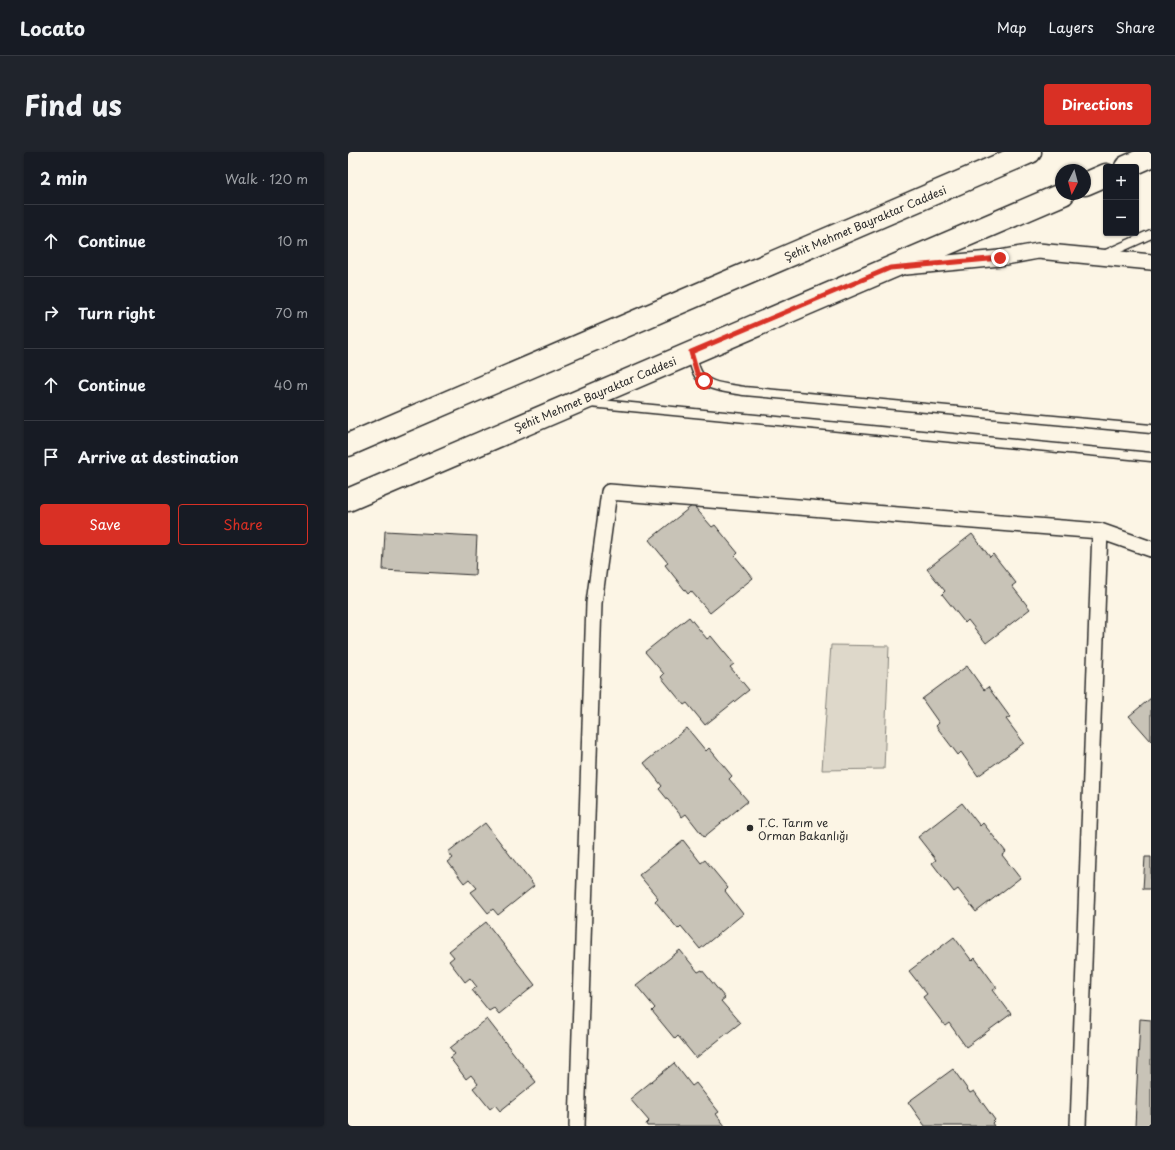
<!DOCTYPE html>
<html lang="en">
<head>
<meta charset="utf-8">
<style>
	body { margin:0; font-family:"Playpen Sans",sans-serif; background:#20242c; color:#f1f3f6 }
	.controls { position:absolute; right:12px; top:12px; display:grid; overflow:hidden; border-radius:4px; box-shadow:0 1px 3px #0004 }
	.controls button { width:36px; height:36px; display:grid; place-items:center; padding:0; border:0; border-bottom:1px solid #363941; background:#171b24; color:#f1f3f6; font:20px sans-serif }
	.compass { position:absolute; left:707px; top:12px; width:36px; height:36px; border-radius:50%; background:#171b24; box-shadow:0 1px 3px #0004; rotate:186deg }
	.stop { position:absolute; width:12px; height:12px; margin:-9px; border:3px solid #d93025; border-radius:50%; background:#fff }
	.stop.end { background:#d93025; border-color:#fff; box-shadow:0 1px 4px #0008 }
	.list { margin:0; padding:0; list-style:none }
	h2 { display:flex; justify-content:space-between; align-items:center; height:52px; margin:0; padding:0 16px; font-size:17px }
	h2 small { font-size:13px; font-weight:400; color:#9ea1a6 }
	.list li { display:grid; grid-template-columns:26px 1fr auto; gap:12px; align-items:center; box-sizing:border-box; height:72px; padding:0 16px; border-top:1px solid #363941 }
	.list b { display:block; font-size:15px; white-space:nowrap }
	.list em { font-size:13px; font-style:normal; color:#9ea1a6 }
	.actions { display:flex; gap:8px; padding:12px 16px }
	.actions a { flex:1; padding:9px 0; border:1px solid #d93025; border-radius:4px; text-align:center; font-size:14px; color:#d93025 }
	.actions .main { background:#d93025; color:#fff }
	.icon { flex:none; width:22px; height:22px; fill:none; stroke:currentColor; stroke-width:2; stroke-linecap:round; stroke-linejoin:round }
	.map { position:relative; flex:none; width:803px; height:974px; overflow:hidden; border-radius:4px }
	header { display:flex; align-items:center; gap:24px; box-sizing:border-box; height:56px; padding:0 20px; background:#171b24; border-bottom:1px solid #363941 }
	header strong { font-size:19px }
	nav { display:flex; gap:22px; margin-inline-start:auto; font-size:14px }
	.intro { display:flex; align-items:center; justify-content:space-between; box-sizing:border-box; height:96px; padding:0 24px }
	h1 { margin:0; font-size:28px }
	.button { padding:10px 18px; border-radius:4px; background:#d93025; color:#fff; font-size:14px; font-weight:700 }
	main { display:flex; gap:24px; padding:0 24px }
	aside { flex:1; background:#171b24; border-radius:4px; box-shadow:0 1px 3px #0004 }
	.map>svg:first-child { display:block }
	.green { fill:#ded8ca; stroke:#84827a }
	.building { fill:#c8c3b7; stroke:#2b2b2b }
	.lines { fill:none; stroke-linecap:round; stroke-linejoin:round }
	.service-casing { stroke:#2b2b2b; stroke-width:11 }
	.minor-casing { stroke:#2b2b2b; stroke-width:18 }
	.secondary-casing { stroke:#2b2b2b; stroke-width:25 }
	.service { stroke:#fcf5e5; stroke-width:8 }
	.minor { stroke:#fcf5e5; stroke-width:15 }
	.secondary { stroke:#fcf5e5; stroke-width:22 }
	.route { stroke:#d93025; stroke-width:5 }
	.poi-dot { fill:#2b2b2b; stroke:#fcf5e5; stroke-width:1.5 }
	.labels { text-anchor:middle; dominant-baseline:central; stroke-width:3.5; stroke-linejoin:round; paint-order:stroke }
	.street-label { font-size:11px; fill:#2b2b2b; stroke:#fcf5e5 }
	.poi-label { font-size:11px; fill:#2b2b2b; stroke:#fcf5e5; text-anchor:start }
</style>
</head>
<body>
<header>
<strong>Locato</strong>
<nav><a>Map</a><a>Layers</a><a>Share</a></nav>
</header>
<div class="intro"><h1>Find us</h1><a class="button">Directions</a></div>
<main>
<aside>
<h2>2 min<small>Walk · 120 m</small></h2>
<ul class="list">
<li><svg class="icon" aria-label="ahead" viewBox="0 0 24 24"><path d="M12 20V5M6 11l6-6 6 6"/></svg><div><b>Continue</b></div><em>10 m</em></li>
<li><svg class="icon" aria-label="right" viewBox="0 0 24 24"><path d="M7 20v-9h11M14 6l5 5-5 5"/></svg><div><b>Turn right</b></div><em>70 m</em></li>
<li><svg class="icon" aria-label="ahead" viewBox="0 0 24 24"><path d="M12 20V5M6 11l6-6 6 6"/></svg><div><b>Continue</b></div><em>40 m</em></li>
<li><svg class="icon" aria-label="arrive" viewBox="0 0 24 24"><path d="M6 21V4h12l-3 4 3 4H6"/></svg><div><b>Arrive at destination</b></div></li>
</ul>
<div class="actions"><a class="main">Save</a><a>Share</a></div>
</aside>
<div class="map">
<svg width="803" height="974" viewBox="0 0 803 974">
	<rect width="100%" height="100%" fill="#fcf5e5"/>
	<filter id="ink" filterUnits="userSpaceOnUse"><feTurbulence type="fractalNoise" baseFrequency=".025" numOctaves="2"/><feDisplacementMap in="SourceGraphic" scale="8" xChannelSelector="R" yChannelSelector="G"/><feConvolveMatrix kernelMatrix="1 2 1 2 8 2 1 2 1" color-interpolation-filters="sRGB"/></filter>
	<g filter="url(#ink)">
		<!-- green -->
		<path class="green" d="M 483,493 L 541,494 L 536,617 L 474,618 Z"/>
		<!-- building -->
		<path class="building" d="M 345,353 L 364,375 L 367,373 L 390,401 L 387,404 L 405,426 L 362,461 L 343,439 L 340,442 L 317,413 L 320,411 L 301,388 Z
			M 37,379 L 129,384 L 127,423 L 35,418 Z
			M 624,382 L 642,405 L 645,402 L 668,431 L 664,434 L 682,457 L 638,491 L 620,468 L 617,471 L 594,442 L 597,439 L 579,417 Z
			M 341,465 L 359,487 L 363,484 L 386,512 L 382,515 L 401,538 L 357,573 L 339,551 L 336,553 L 313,525 L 316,522 L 297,500 Z
			M 619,514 L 636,538 L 640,535 L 662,565 L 658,567 L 676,591 L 630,624 L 613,600 L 610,603 L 588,574 L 591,571 L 574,547 Z
			M 803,546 L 803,589 L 781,564 Z
			M 339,576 L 358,599 L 361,596 L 384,624 L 381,627 L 400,649 L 356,685 L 338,662 L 334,665 L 311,637 L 314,634 L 296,611 Z
			M 614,651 L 632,674 L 635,671 L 658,700 L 654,703 L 672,726 L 628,760 L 610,737 L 606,740 L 584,711 L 588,708 L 570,685 Z
			M 137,671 L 186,734 L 150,763 L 145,757 L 140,761 L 123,740 L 129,736 L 121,727 L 116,731 L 100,710 L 105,706 L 100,700 Z
			M 335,688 L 353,711 L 357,708 L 380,736 L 377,739 L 395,762 L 352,797 L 333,774 L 330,777 L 307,749 L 310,746 L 291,723 Z
			M 797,705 L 803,705 L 803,737 L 795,737 Z
			M 138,770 L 187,833 L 151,862 L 146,856 L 141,859 L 124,838 L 129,835 L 122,826 L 117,830 L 101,809 L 106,805 L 101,799 Z
			M 606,785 L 624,809 L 627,806 L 649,836 L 645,838 L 663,862 L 618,895 L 601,871 L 597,874 L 575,845 L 579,842 L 561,819 Z
			M 332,798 L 350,820 L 354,818 L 377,846 L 373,849 L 392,871 L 348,906 L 330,884 L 327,887 L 304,859 L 307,856 L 288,833 Z
			M 139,867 L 188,930 L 152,959 L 147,953 L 142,957 L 125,936 L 130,932 L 123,923 L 118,927 L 102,906 L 107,902 L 102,896 Z
			M 792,867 L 803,868 L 803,974 L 787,974 Z
			M 326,911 L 344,934 L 348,931 L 371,960 L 368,962 L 377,974 L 299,974 L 298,972 L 301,969 L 282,947 Z
			M 605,917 L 622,941 L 626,939 L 647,968 L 644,971 L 646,974 L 577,974 L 560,950 Z"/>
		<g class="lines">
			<defs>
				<path id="service" d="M 756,103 L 803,82
					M 344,201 C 345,207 346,214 349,220 C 356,236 381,236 396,239 L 803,277
					M 242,251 L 803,305"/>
				<path id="minor" d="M 558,115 L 652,106 L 690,99 L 803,110
					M 229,974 L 246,451 L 261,340 L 752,379 L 803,397
					M 730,974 L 752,379"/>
				<path id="secondary" d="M 778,15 L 803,4
					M 737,32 L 758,23
					M 0,293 L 682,0
					M 0,348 L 715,42"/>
			</defs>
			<!-- service casing -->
			<use href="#service" class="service-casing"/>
			<!-- minor casing -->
			<use href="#minor" class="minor-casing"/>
			<!-- secondary casing -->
			<use href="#secondary" class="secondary-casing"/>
			<!-- service -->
			<use href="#service" class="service"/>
			<!-- minor -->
			<use href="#minor" class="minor"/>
			<!-- secondary -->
			<use href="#secondary" class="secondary"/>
		</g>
	</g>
	<g class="lines" filter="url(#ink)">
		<!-- route -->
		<path class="route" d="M 356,229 L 349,221 L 343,200 L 542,116 L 652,106"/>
	</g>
	<!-- markers -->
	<circle class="poi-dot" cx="402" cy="676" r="4"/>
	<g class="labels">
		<!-- street labels -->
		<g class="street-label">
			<text transform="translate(517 71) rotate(-23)">Şehit Mehmet Bayraktar Caddesi</text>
			<text transform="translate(247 242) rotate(-23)">Şehit Mehmet Bayraktar Caddesi</text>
		</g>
		<!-- poi labels -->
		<g class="poi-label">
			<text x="410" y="670">T.C. Tarım ve<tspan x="410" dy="13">Orman Bakanlığı</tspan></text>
		</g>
	</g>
</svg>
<div class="controls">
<button>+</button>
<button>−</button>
</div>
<svg class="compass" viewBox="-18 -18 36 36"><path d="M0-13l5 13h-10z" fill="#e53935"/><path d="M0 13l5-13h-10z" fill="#9ea1a6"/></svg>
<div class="stop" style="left:356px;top:229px"></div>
<div class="stop end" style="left:652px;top:106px"></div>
</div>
</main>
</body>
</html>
